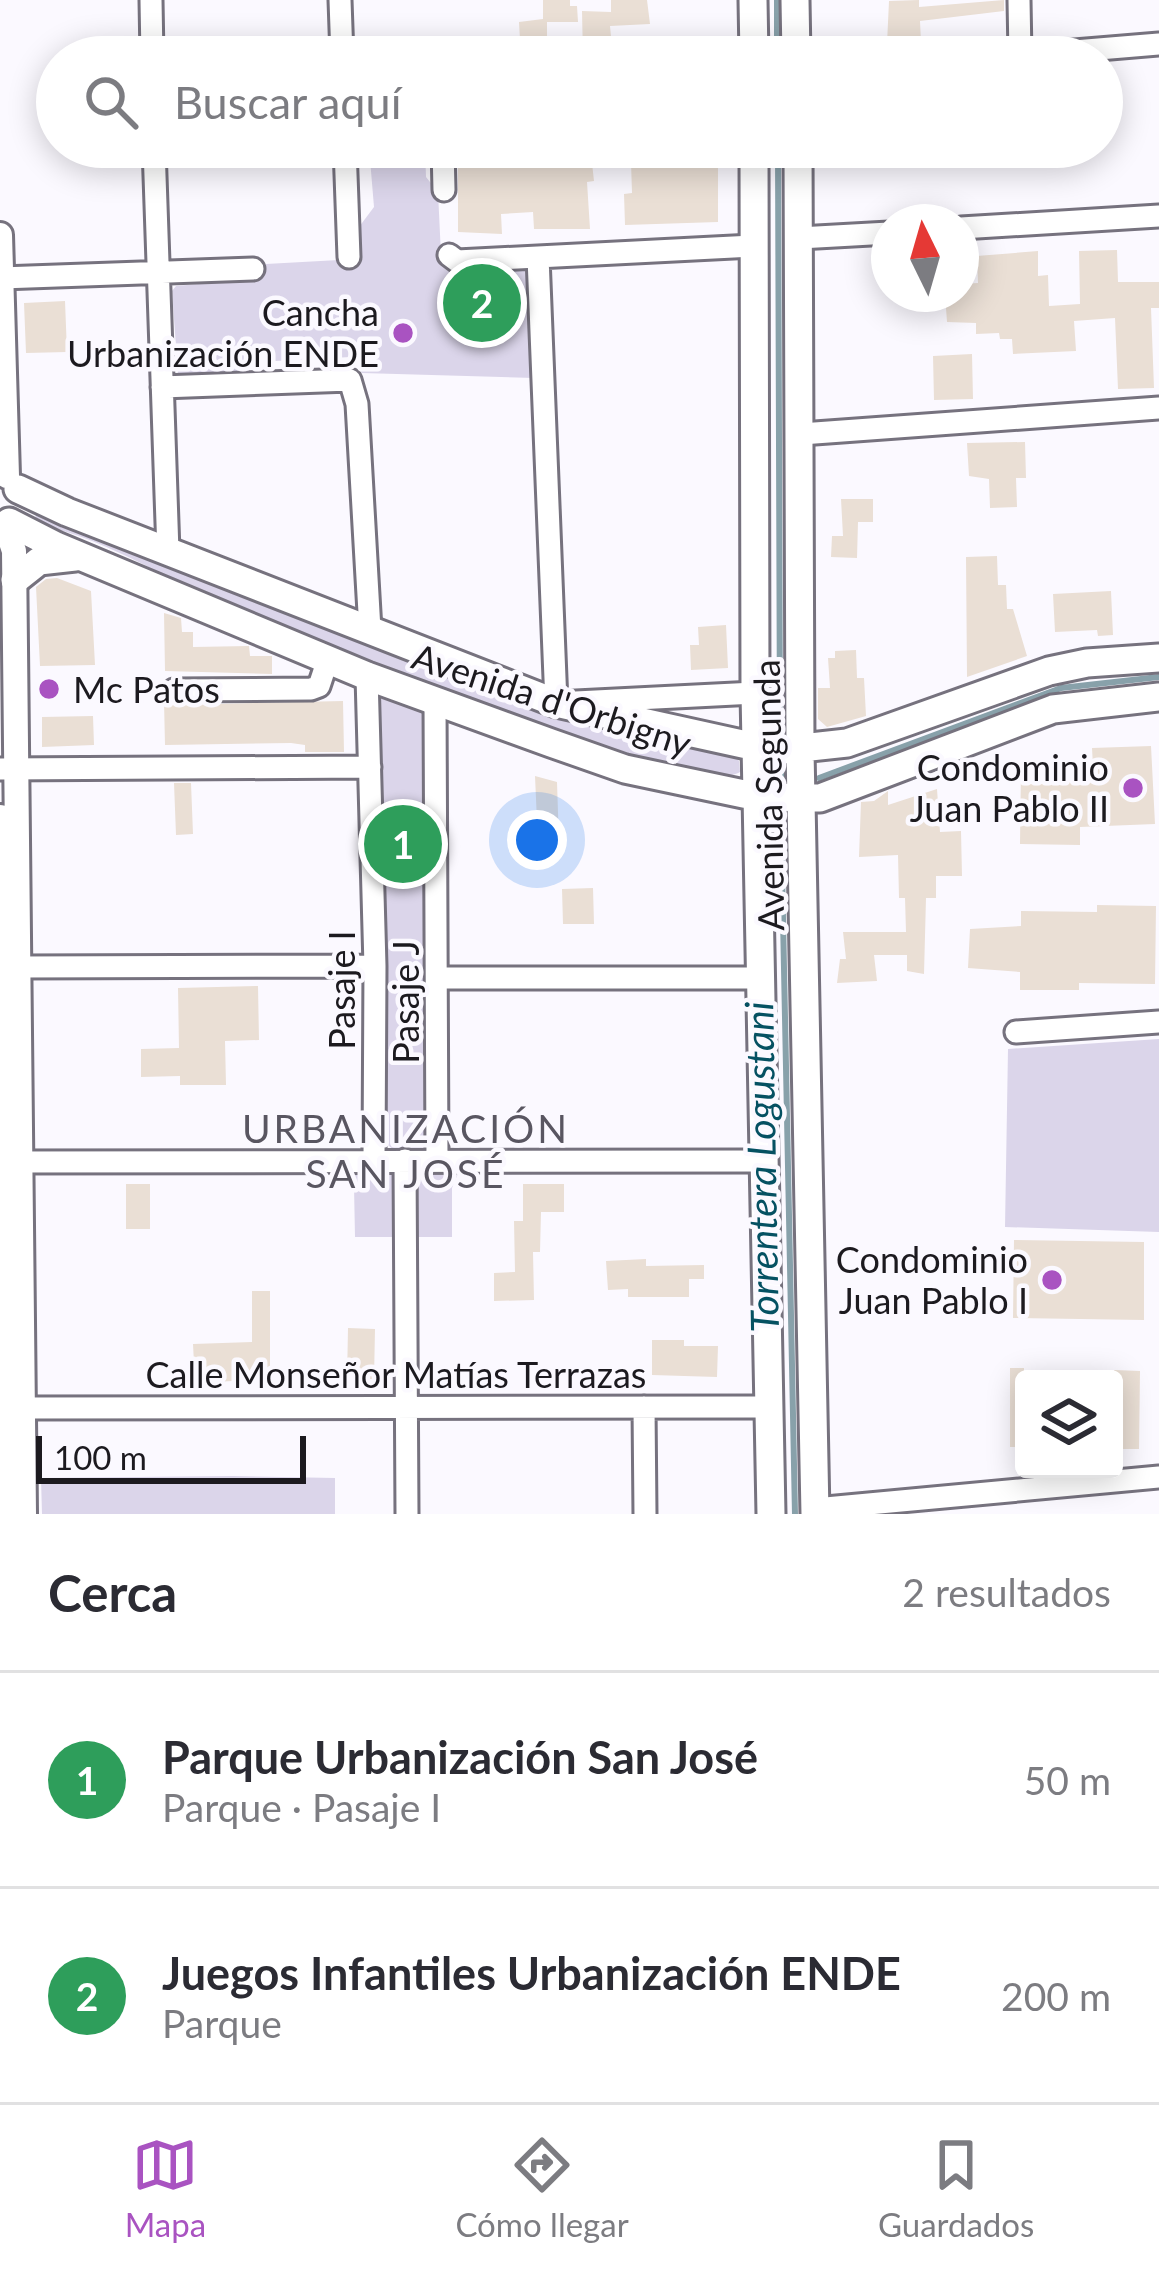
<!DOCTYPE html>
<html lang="es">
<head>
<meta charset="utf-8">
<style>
	body { margin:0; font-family:Lato,sans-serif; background:#f7f7f7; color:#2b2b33 }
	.controls { position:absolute; right:36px; bottom:36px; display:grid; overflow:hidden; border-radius:12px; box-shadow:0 6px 30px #0003 }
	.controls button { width:108px; height:108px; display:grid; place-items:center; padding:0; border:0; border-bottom:3px solid #e1e1e2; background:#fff; color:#2b2b33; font:60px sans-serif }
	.compass { position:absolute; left:871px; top:204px; width:108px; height:108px; border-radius:50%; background:#fff; box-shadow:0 6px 30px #0003; rotate:355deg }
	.scale { position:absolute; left:36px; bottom:30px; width:270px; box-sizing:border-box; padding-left:12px; border:6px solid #1c1a1f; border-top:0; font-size:33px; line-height:42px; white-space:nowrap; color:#1c1a1f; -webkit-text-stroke:9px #fbf9ff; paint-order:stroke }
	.you { position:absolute; left:537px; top:840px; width:42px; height:42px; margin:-30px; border:9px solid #fff; border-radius:50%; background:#1a73e8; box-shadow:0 0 0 18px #1a73e833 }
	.badge { display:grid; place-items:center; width:78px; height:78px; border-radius:50%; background:#a953c1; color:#fff; font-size:39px; font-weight:700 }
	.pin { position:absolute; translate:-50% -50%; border:6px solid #fff; box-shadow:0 3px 12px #0006 }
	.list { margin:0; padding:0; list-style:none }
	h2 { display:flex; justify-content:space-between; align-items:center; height:156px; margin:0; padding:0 48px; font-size:51px }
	h2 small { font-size:39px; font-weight:400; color:#7c7c81 }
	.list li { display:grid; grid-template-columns:78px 1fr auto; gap:36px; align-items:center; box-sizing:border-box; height:216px; padding:0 48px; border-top:3px solid #e1e1e2 }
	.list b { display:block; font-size:45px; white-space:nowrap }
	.list p { margin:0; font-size:39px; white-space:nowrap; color:#7c7c81 }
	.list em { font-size:39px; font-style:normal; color:#7c7c81 }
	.icon { flex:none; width:66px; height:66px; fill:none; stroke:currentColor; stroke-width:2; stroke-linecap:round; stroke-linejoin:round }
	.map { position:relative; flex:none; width:1159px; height:1514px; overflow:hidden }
	.search { position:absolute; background:#fff; box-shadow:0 6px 30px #0003; left:36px; right:36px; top:36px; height:132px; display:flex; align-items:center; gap:30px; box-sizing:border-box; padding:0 42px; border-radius:66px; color:#7c7c81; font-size:45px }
	.sheet { height:588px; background:#fff }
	nav { display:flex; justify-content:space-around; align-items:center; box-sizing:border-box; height:168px; border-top:3px solid #e1e1e2; background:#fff; font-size:33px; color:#7c7c81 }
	nav a { display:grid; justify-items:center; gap:6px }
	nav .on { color:#a953c1 }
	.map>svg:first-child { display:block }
	.green { fill:#dbd5ea }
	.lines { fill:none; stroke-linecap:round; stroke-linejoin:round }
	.stream { stroke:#88a1aa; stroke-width:6 }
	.building { fill:#eadfd5 }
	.minor-casing { stroke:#76727e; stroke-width:27 }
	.tertiary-casing { stroke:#76727e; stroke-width:30 }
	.secondary-casing { stroke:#76727e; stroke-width:33 }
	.minor { stroke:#fff; stroke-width:21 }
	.tertiary { stroke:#fff; stroke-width:24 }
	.secondary { stroke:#fff; stroke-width:27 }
	.poi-dot { fill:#a953c1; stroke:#fbf9ff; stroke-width:4.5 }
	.labels { text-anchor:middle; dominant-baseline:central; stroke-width:9; stroke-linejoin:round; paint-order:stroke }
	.poi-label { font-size:36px; fill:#1c1a1f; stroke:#fbf9ff; text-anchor:end }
	.street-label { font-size:36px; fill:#1c1a1f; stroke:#fbf9ff }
	.neighbourhood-label { font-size:39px; letter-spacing:3px; fill:#595661; stroke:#fbf9ff }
	.water-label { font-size:39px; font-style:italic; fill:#055162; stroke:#fbf9ff }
</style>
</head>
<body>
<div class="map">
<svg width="1159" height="1514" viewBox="0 0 1159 1514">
	<rect width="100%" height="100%" fill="#fbf9ff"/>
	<!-- green -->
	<path class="green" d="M 369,147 L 425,147 L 426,177 L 438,192 L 441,255 L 520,267 L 528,273 L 534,378 L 362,373 L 351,357 L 257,362 L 244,374 L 178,374 L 172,291 L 176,286 L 263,278 L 266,264 L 357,259 L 361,247 L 359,227 L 374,207 Z
		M 35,503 L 732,755 L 739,761 L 740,772 C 685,805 271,624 196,590 C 143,566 93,534 36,525 Z
		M 383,698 L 427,714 L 427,1148 L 420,1153 L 396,1152 L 381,1139 L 377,702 Z
		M 1159,1039 L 1159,1232 L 1005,1227 L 1008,1049 Z
		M 460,1169 L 452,1188 L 452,1237 L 415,1237 L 415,1179 L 419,1172 Z
		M 344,1170 L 392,1173 L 395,1237 L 355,1237 L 354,1186 Z
		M 233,1476 L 335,1478 L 335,1514 L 42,1514 L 41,1478 Z"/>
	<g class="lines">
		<!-- stream -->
		<path class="stream" d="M 777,0 L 777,57
			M 778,147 L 780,736
			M 781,770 L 781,788
			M 819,778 L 1061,688 L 1159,677
			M 781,819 L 795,1514"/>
	</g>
	<!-- building -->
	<path class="building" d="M 543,0 L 570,0 L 570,6 L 577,6 L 578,22 L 547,22 L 547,36 L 537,37 L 537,57 L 521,57 L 519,22 L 543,19 Z
		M 611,0 L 647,0 L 650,24 L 610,26 L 613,57 L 583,57 L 582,11 L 611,12 Z
		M 919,0 L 919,7 L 1004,0 L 1004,11 L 920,21 L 921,42 L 887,44 L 889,1 Z
		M 533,147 L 561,147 L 562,166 L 592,163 L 594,181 L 587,182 L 590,229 L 534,229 L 533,212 L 501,214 L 502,234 L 458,232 L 458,165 L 464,165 L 464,159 L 491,158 L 491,152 L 533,151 Z
		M 590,147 L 656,147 L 657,163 L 718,162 L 718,222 L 625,225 L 624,194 L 632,193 L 631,162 L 591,163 Z
		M 1117,250 L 1118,282 L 1159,282 L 1159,308 L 1151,308 L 1154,388 L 1118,389 L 1115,318 L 1074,321 L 1076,351 L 1013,354 L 1012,339 L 1000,339 L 999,333 L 976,334 L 976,323 L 947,322 L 945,294 L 961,294 L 961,284 L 978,283 L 977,256 L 1038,251 L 1038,276 L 1048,275 L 1049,306 L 1080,304 L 1079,251 Z
		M 65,301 L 67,352 L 26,353 L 24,303 Z
		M 972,354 L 973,399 L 934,400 L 933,356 Z
		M 1025,442 L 1026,478 L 1016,478 L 1017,507 L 990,508 L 989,479 L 969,476 L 967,443 Z
		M 841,499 L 873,499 L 873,522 L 858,522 L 857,558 L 831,557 L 832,536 L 843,536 Z
		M 997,556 L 998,585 L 1006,585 L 1007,609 L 1013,609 L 1027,656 L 967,677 L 966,557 Z
		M 57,578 L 91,591 L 95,665 L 40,666 L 36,587 L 46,579 Z
		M 1111,591 L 1113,635 L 1098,636 L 1097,630 L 1055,632 L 1053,594 Z
		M 164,613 L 181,618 L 182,632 L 193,632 L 193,647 L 249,646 L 250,656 L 272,656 L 272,674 L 165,671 Z
		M 726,625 L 728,668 L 691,670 L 690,645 L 699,645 L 698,627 Z
		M 856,650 L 857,678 L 864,678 L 866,716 L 827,727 L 818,719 L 818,688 L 830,688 L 828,658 L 835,658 L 835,651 Z
		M 164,701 L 174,705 L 343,701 L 344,752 L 305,752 L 305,745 L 291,743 L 165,745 Z
		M 93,716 L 94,745 L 42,747 L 42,717 Z
		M 1151,746 L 1155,824 L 1080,827 L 1080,845 L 1020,844 L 1021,766 L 1093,766 L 1092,748 Z
		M 535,776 L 557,782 L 559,843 L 538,844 Z
		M 174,783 L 191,783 L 193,834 L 176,835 Z
		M 937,789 L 940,832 L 961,831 L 962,876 L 936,876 L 936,898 L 926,898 L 924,974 L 907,971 L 907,955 L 874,955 L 877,981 L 837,983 L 840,959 L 846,959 L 843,932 L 906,932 L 905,898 L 899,898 L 898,855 L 859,857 L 861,802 L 874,801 L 888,791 L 888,805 Z
		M 593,888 L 594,924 L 563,924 L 562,889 Z
		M 1097,905 L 1156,906 L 1155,984 L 1079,983 L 1079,990 L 1020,990 L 1020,972 L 968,968 L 970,929 L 1021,926 L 1021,911 L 1097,912 Z
		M 258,986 L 259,1040 L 225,1041 L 226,1085 L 180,1085 L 180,1076 L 141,1077 L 141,1049 L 179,1048 L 178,988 Z
		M 126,1184 L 150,1184 L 150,1229 L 126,1229 Z
		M 523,1184 L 564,1184 L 564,1212 L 541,1212 L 540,1252 L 533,1252 L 534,1300 L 494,1301 L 494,1273 L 515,1272 L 514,1221 L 523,1221 Z
		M 1014,1240 L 1144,1242 L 1144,1320 L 1013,1318 Z
		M 646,1259 L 646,1266 L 704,1265 L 704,1279 L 689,1279 L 689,1297 L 628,1297 L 628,1289 L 608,1290 L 606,1261 Z
		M 252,1291 L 270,1291 L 270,1379 L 195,1383 L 193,1344 L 252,1342 Z
		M 348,1328 L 375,1329 L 374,1379 L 347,1379 Z
		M 652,1340 L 684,1340 L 684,1346 L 718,1346 L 717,1377 L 652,1375 Z
		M 1010,1368 L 1024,1368 L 1024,1447 L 1010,1447 Z
		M 1114,1370 L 1140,1371 L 1139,1449 L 1115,1449 Z"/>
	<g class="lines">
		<defs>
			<path id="minor" d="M 151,0 L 152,57
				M 340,0 L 342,57
				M 1019,0 L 1020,55
				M 1002,57 L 1159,44
				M 154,147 L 168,552
				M 345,147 L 349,257
				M 443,147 L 444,190
				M 961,228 L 1159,216
				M 799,238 L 889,233
				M 449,255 L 457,261 L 753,246
				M 538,257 L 556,703 L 755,693
				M 1,278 L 253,269
				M 162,387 L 350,380 L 357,404 L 370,630
				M 801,434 L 1159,408
				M 367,676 L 375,966 L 374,1160
				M 174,690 L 311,689 L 319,686 L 328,659
				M 435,701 L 437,1159
				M 0,769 L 370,767
				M 21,967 L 375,966
				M 438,978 L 762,978
				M 1016,1032 L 1159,1022
				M 405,1160 L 407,1514
				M 7,1162 L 765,1161
				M 644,1407 L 645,1514
				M 23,1408 L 770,1407
				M 815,1509 L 1159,1477"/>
			<path id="tertiary" d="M 0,235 L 7,476
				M 5,524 L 14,551 L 24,1514
				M 0,817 L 4,1514"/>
			<path id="secondary" d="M 753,0 L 754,57
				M 795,0 L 796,57
				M 754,147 L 755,693 L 771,1514
				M 798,147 L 800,750 L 815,1514
				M 18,489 L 67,512 L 556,703 L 774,751 L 847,743 L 1049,671 L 1087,663 L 1159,658
				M 9,522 L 56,546 L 367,676 L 551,743 L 625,769 L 758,797 L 820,798 L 1053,709 L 1159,697
				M 15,580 L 39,561 L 75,557"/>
		</defs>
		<!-- minor casing -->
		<use href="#minor" class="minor-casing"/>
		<!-- tertiary casing -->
		<use href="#tertiary" class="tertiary-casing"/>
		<!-- secondary casing -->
		<use href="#secondary" class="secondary-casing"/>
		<!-- minor -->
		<use href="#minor" class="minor"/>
		<!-- tertiary -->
		<use href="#tertiary" class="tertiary"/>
		<!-- secondary -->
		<use href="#secondary" class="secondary"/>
	</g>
	<!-- markers -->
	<g class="poi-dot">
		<circle cx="403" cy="333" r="12"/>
		<circle cx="49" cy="689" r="12"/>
		<circle cx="1133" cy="788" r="12"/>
		<circle cx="1052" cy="1280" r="12"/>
	</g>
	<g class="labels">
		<!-- poi labels -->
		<g class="poi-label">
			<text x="379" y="312">Cancha<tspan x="379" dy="41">Urbanización ENDE</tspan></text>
			<text x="73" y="689" text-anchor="start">Mc Patos</text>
			<text x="1109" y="767">Condominio<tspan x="1109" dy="41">Juan Pablo II</tspan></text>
			<text x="1028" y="1259">Condominio<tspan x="1028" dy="41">Juan Pablo I</tspan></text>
		</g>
		<!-- street labels -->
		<g class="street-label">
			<text transform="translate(552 699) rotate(18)">Avenida d'Orbigny</text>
			<text transform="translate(768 795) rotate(-91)">Avenida Segunda</text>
			<text transform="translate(341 990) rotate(-90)">Pasaje I</text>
			<text transform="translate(405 1002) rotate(-90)">Pasaje J</text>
			<text x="396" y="1374">Calle Monseñor Matías Terrazas</text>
		</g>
		<!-- neighbourhood labels -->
		<g class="neighbourhood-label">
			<text x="406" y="1128">URBANIZACIÓN<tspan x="406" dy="45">SAN JOSÉ</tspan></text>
		</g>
		<!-- water labels -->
		<g class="water-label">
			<text transform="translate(761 1167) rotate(-91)">Torrentera Logustani</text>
		</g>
	</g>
</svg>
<div class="controls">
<button><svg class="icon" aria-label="layers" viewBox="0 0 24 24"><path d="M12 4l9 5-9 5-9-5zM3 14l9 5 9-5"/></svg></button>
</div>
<svg class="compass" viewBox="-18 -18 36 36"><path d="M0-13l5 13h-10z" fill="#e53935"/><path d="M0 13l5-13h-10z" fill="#7c7c81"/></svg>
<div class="scale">100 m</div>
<div class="you"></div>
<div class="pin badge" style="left:403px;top:844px;background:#2e9e5b">1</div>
<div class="pin badge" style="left:482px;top:303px;background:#2e9e5b">2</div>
<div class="search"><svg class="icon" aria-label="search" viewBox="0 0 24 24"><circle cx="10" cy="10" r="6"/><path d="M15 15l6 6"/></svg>Buscar aquí</div>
</div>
<section class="sheet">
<h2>Cerca<small>2 resultados</small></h2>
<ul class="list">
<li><span class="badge" style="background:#2e9e5b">1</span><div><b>Parque Urbanización San José</b><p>Parque · Pasaje I</p></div><em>50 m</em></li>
<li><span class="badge" style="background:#2e9e5b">2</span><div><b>Juegos Infantiles Urbanización ENDE</b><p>Parque</p></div><em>200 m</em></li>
</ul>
</section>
<nav>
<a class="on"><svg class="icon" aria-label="map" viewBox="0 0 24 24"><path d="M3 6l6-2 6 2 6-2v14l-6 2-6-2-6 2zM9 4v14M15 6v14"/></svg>Mapa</a>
<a><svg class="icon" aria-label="directions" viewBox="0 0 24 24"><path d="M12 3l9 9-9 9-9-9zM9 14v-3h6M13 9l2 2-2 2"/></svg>Cómo llegar</a>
<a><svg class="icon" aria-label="saved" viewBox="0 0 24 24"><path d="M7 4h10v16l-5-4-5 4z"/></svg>Guardados</a>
</nav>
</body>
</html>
